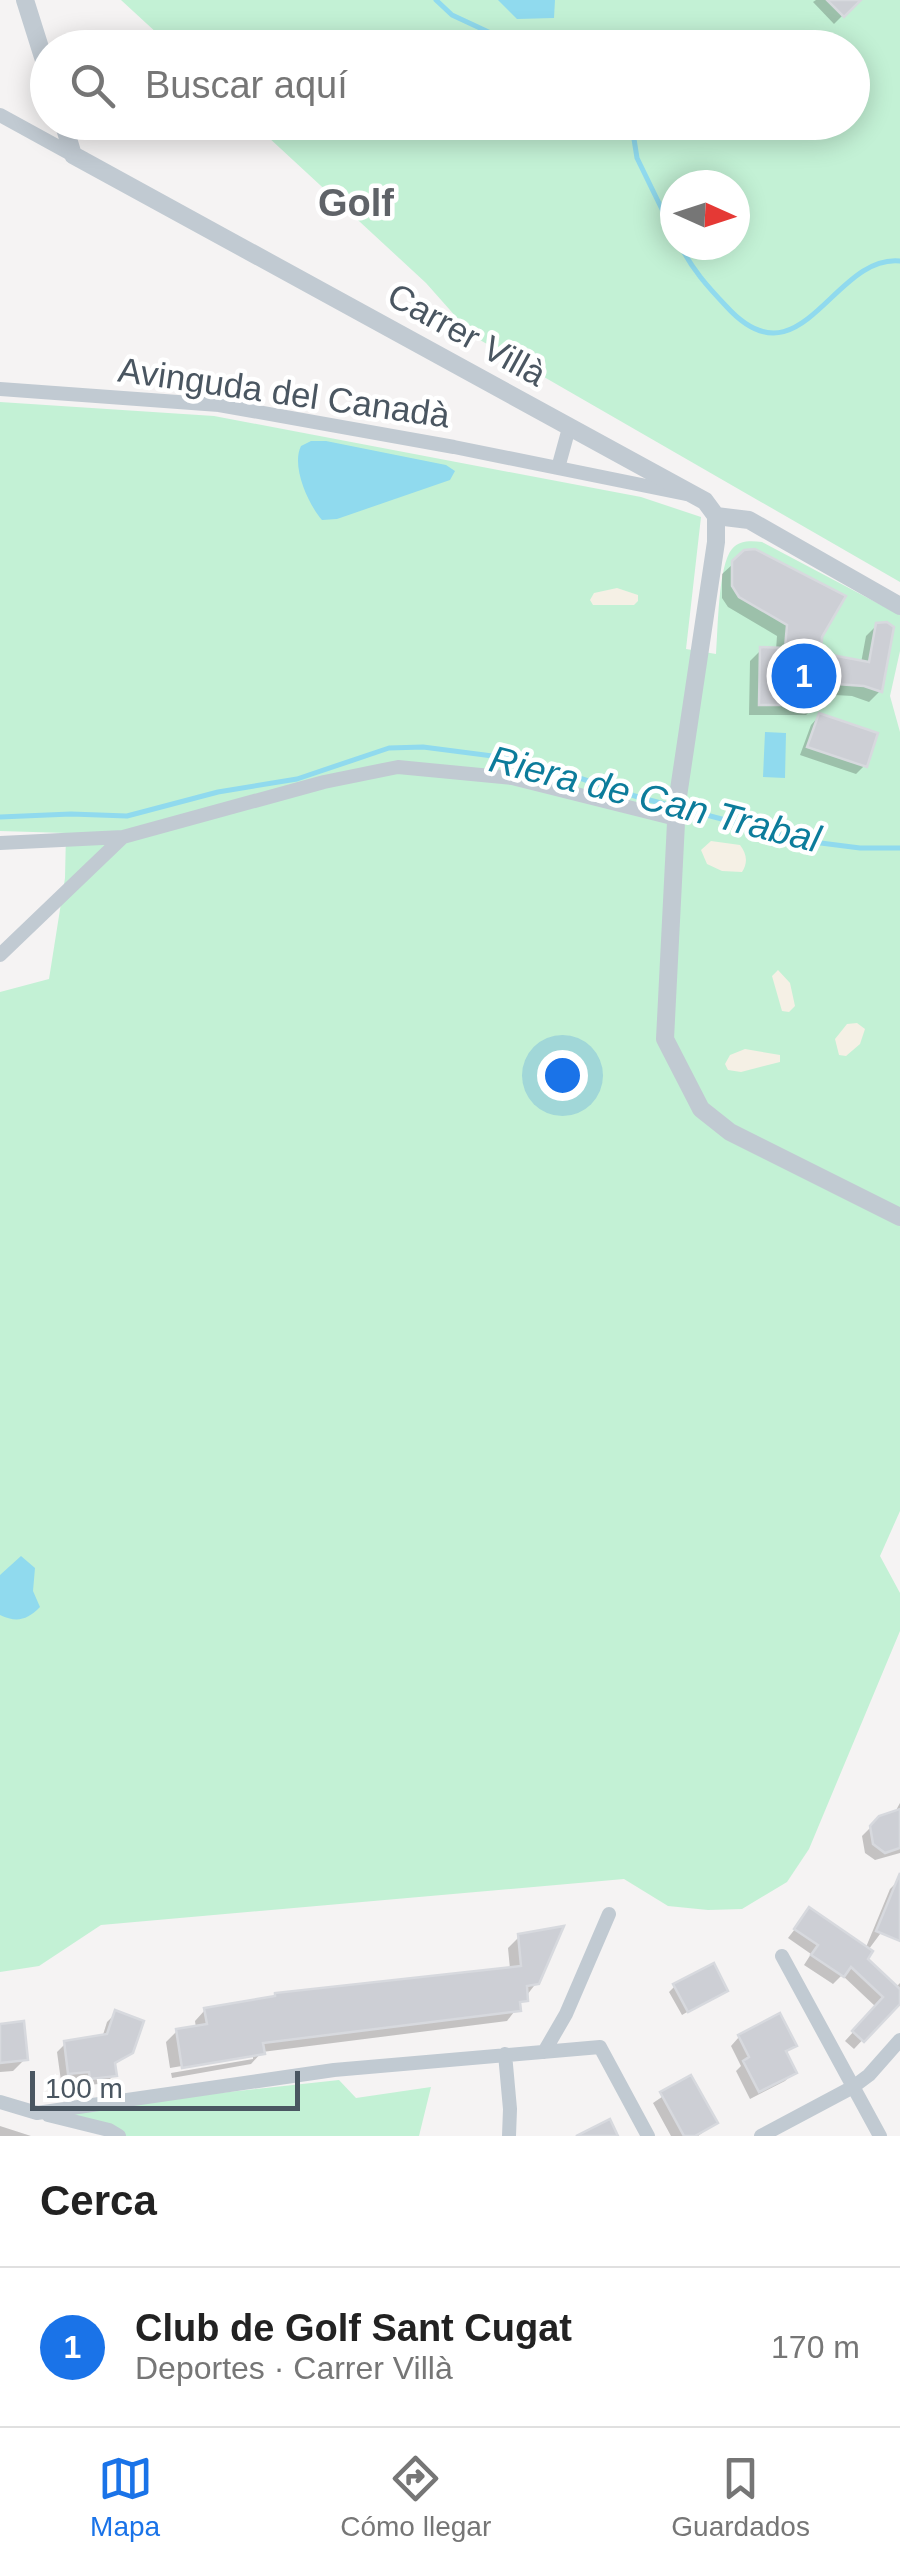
<!DOCTYPE html>
<html lang="es">
<head>
<meta charset="utf-8">
<style>
	body { margin:0; font-family:Helvetica,sans-serif; background:#f2f2f2; color:#222 }
	.compass { position:absolute; left:660px; top:170px; width:90px; height:90px; border-radius:50%; background:#fff; box-shadow:0 5px 25px #0003; rotate:93deg }
	.scale { position:absolute; left:30px; bottom:25px; width:270px; box-sizing:border-box; padding-left:10px; border:5px solid #4a5661; border-top:0; font-size:28px; line-height:35px; white-space:nowrap; color:#4a5661; -webkit-text-stroke:8px #fff; paint-order:stroke }
	.you { position:absolute; left:562px; top:1075px; width:35px; height:35px; margin:-25px; border:8px solid #fff; border-radius:50%; background:#1a73e8; box-shadow:0 0 0 15px #1a73e833 }
	.badge { display:grid; place-items:center; width:65px; height:65px; border-radius:50%; background:#1a73e8; color:#fff; font-size:32px; font-weight:700 }
	.pin { position:absolute; translate:-50% -50%; border:5px solid #fff; box-shadow:0 2px 10px #0006 }
	.list { margin:0; padding:0; list-style:none }
	h2 { display:flex; justify-content:space-between; align-items:center; height:130px; margin:0; padding:0 40px; font-size:42px }
	h2 small { font-size:32px; font-weight:400; color:#767676 }
	.list li { display:grid; grid-template-columns:65px 1fr auto; gap:30px; align-items:center; box-sizing:border-box; height:160px; padding:0 40px; border-top:2px solid #e0e0e0 }
	.list b { display:block; font-size:38px; white-space:nowrap }
	.list p { margin:0; font-size:32px; white-space:nowrap; color:#767676 }
	.list em { font-size:32px; font-style:normal; color:#767676 }
	.icon { flex:none; width:55px; height:55px; fill:none; stroke:currentColor; stroke-width:2; stroke-linecap:round; stroke-linejoin:round }
	.map { position:relative; flex:none; width:900px; height:2136px; overflow:hidden }
	.search { position:absolute; background:#fff; box-shadow:0 5px 25px #0003; left:30px; right:30px; top:30px; height:110px; display:flex; align-items:center; gap:25px; box-sizing:border-box; padding:0 35px; border-radius:55px; color:#767676; font-size:38px }
	.sheet { height:290px; background:#fff }
	nav { display:flex; justify-content:space-around; align-items:center; box-sizing:border-box; height:140px; border-top:2px solid #e0e0e0; background:#fff; font-size:28px; color:#767676 }
	nav a { display:grid; justify-items:center; gap:5px }
	nav .on { color:#1a73e8 }
	.map>svg:first-child { display:block }
	.green { fill:#c3f1d5; fill-rule:evenodd }
	.sand { fill:#f5f0e5 }
	.water { fill:#90daee }
	.shadow { fill:#0003 }
	.lines { fill:none; stroke-linecap:round; stroke-linejoin:round }
	.stream { stroke:#90daee; stroke-width:5 }
	.building { fill:#cdcfd5; stroke:#d7d9de; stroke-width:2.5 }
	.minor { stroke:#c1cad2; stroke-width:14 }
	.tertiary { stroke:#c1cad2; stroke-width:18 }
	.labels { text-anchor:middle; dominant-baseline:central; stroke-width:9; stroke-linejoin:round; paint-order:stroke }
	.street-label { font-size:35px; fill:#4a5661; stroke:#fff }
	.neighbourhood-label { font-size:38px; font-weight:bold; fill:#5f6368; stroke:#fff }
	.water-label { font-size:38px; font-style:italic; fill:#0c7c9b; stroke:#fff }
</style>
</head>
<body>
<div class="map">
<svg width="900" height="2136" viewBox="0 0 900 2136">
	<rect width="100%" height="100%" fill="#f5f3f3"/>
	<!-- green -->
	<path class="green" d="M 121,0 L 900,0 L 900,582 L 473,336 L 426,283 L 253,123 L 852,122 L 852,48 L 172,47 ZM 675,185 L 735,185 L 735,245 L 675,245 Z
		M 0,402 L 214,416 L 641,497 L 701,517 L 686,649 L 716,654 C 718,631 718,565 732,549 C 740,540 751,541 762,542 L 900,615 L 900,651 L 890,696 L 900,732 L 900,1511 L 880,1556 L 900,1593 L 900,1631 L 809,1849 L 787,1882 L 742,1909 L 708,1910 L 668,1906 L 624,1879 L 101,1925 L 39,1966 L 0,1972 L 0,992 L 49,979 L 65,878 L 66,833 L 0,831 Z
		M 339,2080 L 356,2098 L 431,2087 L 419,2136 L 119,2136 L 37,2113 Z"/>
	<!-- sand -->
	<path class="sand" d="M 617,588 L 638,595 L 638,601 L 634,605 L 593,605 L 590,600 L 594,593 Z
		M 711,841 L 740,845 C 747,854 748,863 742,872 L 722,871 L 707,864 L 701,850 Z
		M 778,970 L 790,983 L 795,1006 L 789,1012 L 782,1011 L 772,976 Z
		M 857,1023 L 865,1029 L 860,1044 L 846,1056 L 839,1055 L 835,1039 L 847,1024 Z
		M 745,1049 L 780,1055 L 780,1062 L 741,1072 L 728,1070 L 725,1064 L 730,1055 Z"/>
	<!-- water -->
	<path class="water" d="M 498,0 L 555,0 L 554,18 L 517,19 Z
		M 311,441 L 326,441 L 446,465 L 455,471 L 450,480 L 337,519 L 322,520 C 308,504 291,466 301,446 Z
		M 765,732 L 786,733 L 785,778 L 763,777 Z
		M 21,1556 L 35,1568 L 33,1591 L 40,1607 C 27,1620 17,1623 0,1615 L 0,1575 Z"/>
	<!-- shadow -->
	<path class="shadow" d="M 816,0 L 858,0 L 834,24 L 813,2 Z
		M 745,553 L 765,554 L 843,596 L 819,636 L 818,655 L 861,663 L 866,636 L 877,625 L 880,691 L 869,702 L 852,696 L 818,694 L 818,704 L 806,715 L 749,715 L 750,661 L 761,650 L 776,650 L 777,636 L 728,607 L 722,598 L 722,574 Z
		M 819,716 L 865,765 L 856,774 L 800,755 L 811,725 Z
		M 900,1803 L 900,1853 L 875,1860 L 865,1853 L 862,1836 L 880,1818 L 895,1812 Z
		M 899,1880 L 900,1907 L 866,1953 L 864,1952 L 890,1889 Z
		M 809,1911 L 895,1988 L 900,1983 L 900,2000 L 854,2049 L 845,2041 L 876,2007 L 842,1975 L 833,1984 L 804,1965 L 811,1954 L 788,1938 Z
		M 519,1937 L 537,1982 L 507,2021 L 262,2052 L 251,2064 L 172,2078 L 171,2073 L 253,2059 L 253,2054 L 170,2068 L 166,2042 L 177,2031 L 196,2028 L 195,2021 L 205,2010 L 510,1969 L 508,1948 Z
		M 675,1986 L 725,1990 L 682,2015 L 669,1992 Z
		M 116,2013 L 131,2052 L 113,2066 L 114,2075 L 106,2083 L 82,2086 L 81,2080 L 61,2081 L 57,2052 L 66,2043 L 102,2038 L 107,2022 Z
		M 0,2026 L 25,2059 L 13,2071 L 0,2072 Z
		M 739,2037 L 794,2045 L 785,2054 L 794,2072 L 785,2081 L 750,2099 L 736,2071 L 741,2066 L 731,2046 Z
		M 690,2078 L 715,2123 L 698,2136 L 671,2136 L 653,2103 Z
		M 0,2126 L 31,2136 L 0,2136 Z"/>
	<g class="lines">
		<!-- stream -->
		<path class="stream" d="M 436,0 L 452,15 L 523,48
			M 623,122 L 634,139 L 637,158 L 675,236
			M 680,245 C 692,269 707,286 726,306 C 801,389 833,254 900,261
			M 0,817 L 71,814 L 127,816 L 218,792 L 297,779 L 389,748 L 423,747 L 524,760 L 638,797 L 805,841 L 860,848 L 900,848"/>
	</g>
	<!-- building -->
	<path class="building" d="M 827,0 L 861,0 L 844,17 Z
		M 755,549 L 846,596 L 822,637 L 821,653 L 869,662 L 876,623 L 887,622 L 894,627 L 882,692 L 864,686 L 822,683 L 820,705 L 759,705 L 760,647 L 785,648 L 787,625 L 739,597 L 732,586 L 732,561 L 744,550 Z
		M 819,713 L 878,733 L 867,767 L 807,747 Z
		M 900,1809 L 900,1848 L 885,1853 L 873,1844 L 870,1826 L 879,1816 Z
		M 900,1873 L 900,1941 L 876,1931 Z
		M 809,1907 L 873,1951 L 868,1959 L 900,1989 L 900,2004 L 864,2042 L 852,2031 L 883,1997 L 851,1967 L 844,1977 L 811,1955 L 818,1945 L 794,1929 Z
		M 564,1926 L 539,1984 L 527,1986 L 528,2001 L 520,2002 L 521,2011 L 263,2043 L 265,2054 L 182,2068 L 176,2029 L 207,2024 L 204,2008 L 275,1996 L 275,1993 L 521,1966 L 518,1934 Z
		M 714,1963 L 728,1991 L 688,2012 L 673,1984 Z
		M 115,2010 L 144,2021 L 133,2053 L 115,2063 L 117,2076 L 90,2079 L 89,2072 L 68,2074 L 64,2041 L 107,2034 Z
		M 780,2013 L 797,2046 L 786,2051 L 797,2073 L 759,2092 L 743,2061 L 749,2057 L 738,2035 Z
		M 24,2021 L 28,2060 L 0,2063 L 0,2024 Z
		M 691,2075 L 718,2123 L 695,2136 L 684,2136 L 660,2092 Z
		M 610,2119 L 618,2136 L 576,2136 Z"/>
	<g class="lines">
		<!-- minor -->
		<path class="minor" d="M 0,115 L 73,155
			M 0,389 L 219,405 L 454,447 L 686,494
			M 558,468 L 569,428
			M 0,843 L 123,837 L 324,782 L 398,767 L 512,778 L 676,819
			M 0,955 L 123,837
			M 782,1956 L 880,2136
			M 544,2052 L 566,2014 L 609,1914
			M 505,2054 L 510,2109 L 509,2136
			M 0,2102 L 37,2113 L 334,2070 L 600,2047 L 648,2136
			M 48,2115 L 109,2130 L 119,2136
			M 761,2136 L 853,2087 L 869,2075 L 900,2040"/>
		<!-- tertiary -->
		<path class="tertiary" d="M 25,0 L 48,73
			M 63,122 L 73,155 L 705,501 L 716,516 L 749,520 L 900,606
			M 716,516 L 716,542 L 677,803 L 665,1039 L 701,1109 L 730,1132 L 900,1217"/>
	</g>
	<g class="labels">
		<!-- street labels -->
		<g class="street-label">
			<text transform="translate(467 334) rotate(29)">Carrer Villà</text>
			<text transform="translate(284 392) rotate(8)">Avinguda del Canadà</text>
		</g>
		<!-- neighbourhood labels -->
		<g class="neighbourhood-label">
			<text x="356" y="203">Golf</text>
		</g>
		<!-- water labels -->
		<g class="water-label">
			<text transform="translate(655 799) rotate(14)">Riera de Can Trabal</text>
		</g>
	</g>
</svg>
<svg class="compass" viewBox="-18 -18 36 36"><path d="M0-13l5 13h-10z" fill="#e53935"/><path d="M0 13l5-13h-10z" fill="#767676"/></svg>
<div class="scale">100 m</div>
<div class="you"></div>
<div class="pin badge" style="left:804px;top:676px">1</div>
<div class="search"><svg class="icon" aria-label="search" viewBox="0 0 24 24"><circle cx="10" cy="10" r="6"/><path d="M15 15l6 6"/></svg>Buscar aquí</div>
</div>
<section class="sheet">
<h2>Cerca<small></small></h2>
<ul class="list">
<li><span class="badge">1</span><div><b>Club de Golf Sant Cugat</b><p>Deportes · Carrer Villà</p></div><em>170 m</em></li>
</ul>
</section>
<nav>
<a class="on"><svg class="icon" aria-label="map" viewBox="0 0 24 24"><path d="M3 6l6-2 6 2 6-2v14l-6 2-6-2-6 2zM9 4v14M15 6v14"/></svg>Mapa</a>
<a><svg class="icon" aria-label="directions" viewBox="0 0 24 24"><path d="M12 3l9 9-9 9-9-9zM9 14v-3h6M13 9l2 2-2 2"/></svg>Cómo llegar</a>
<a><svg class="icon" aria-label="saved" viewBox="0 0 24 24"><path d="M7 4h10v16l-5-4-5 4z"/></svg>Guardados</a>
</nav>
</body>
</html>
